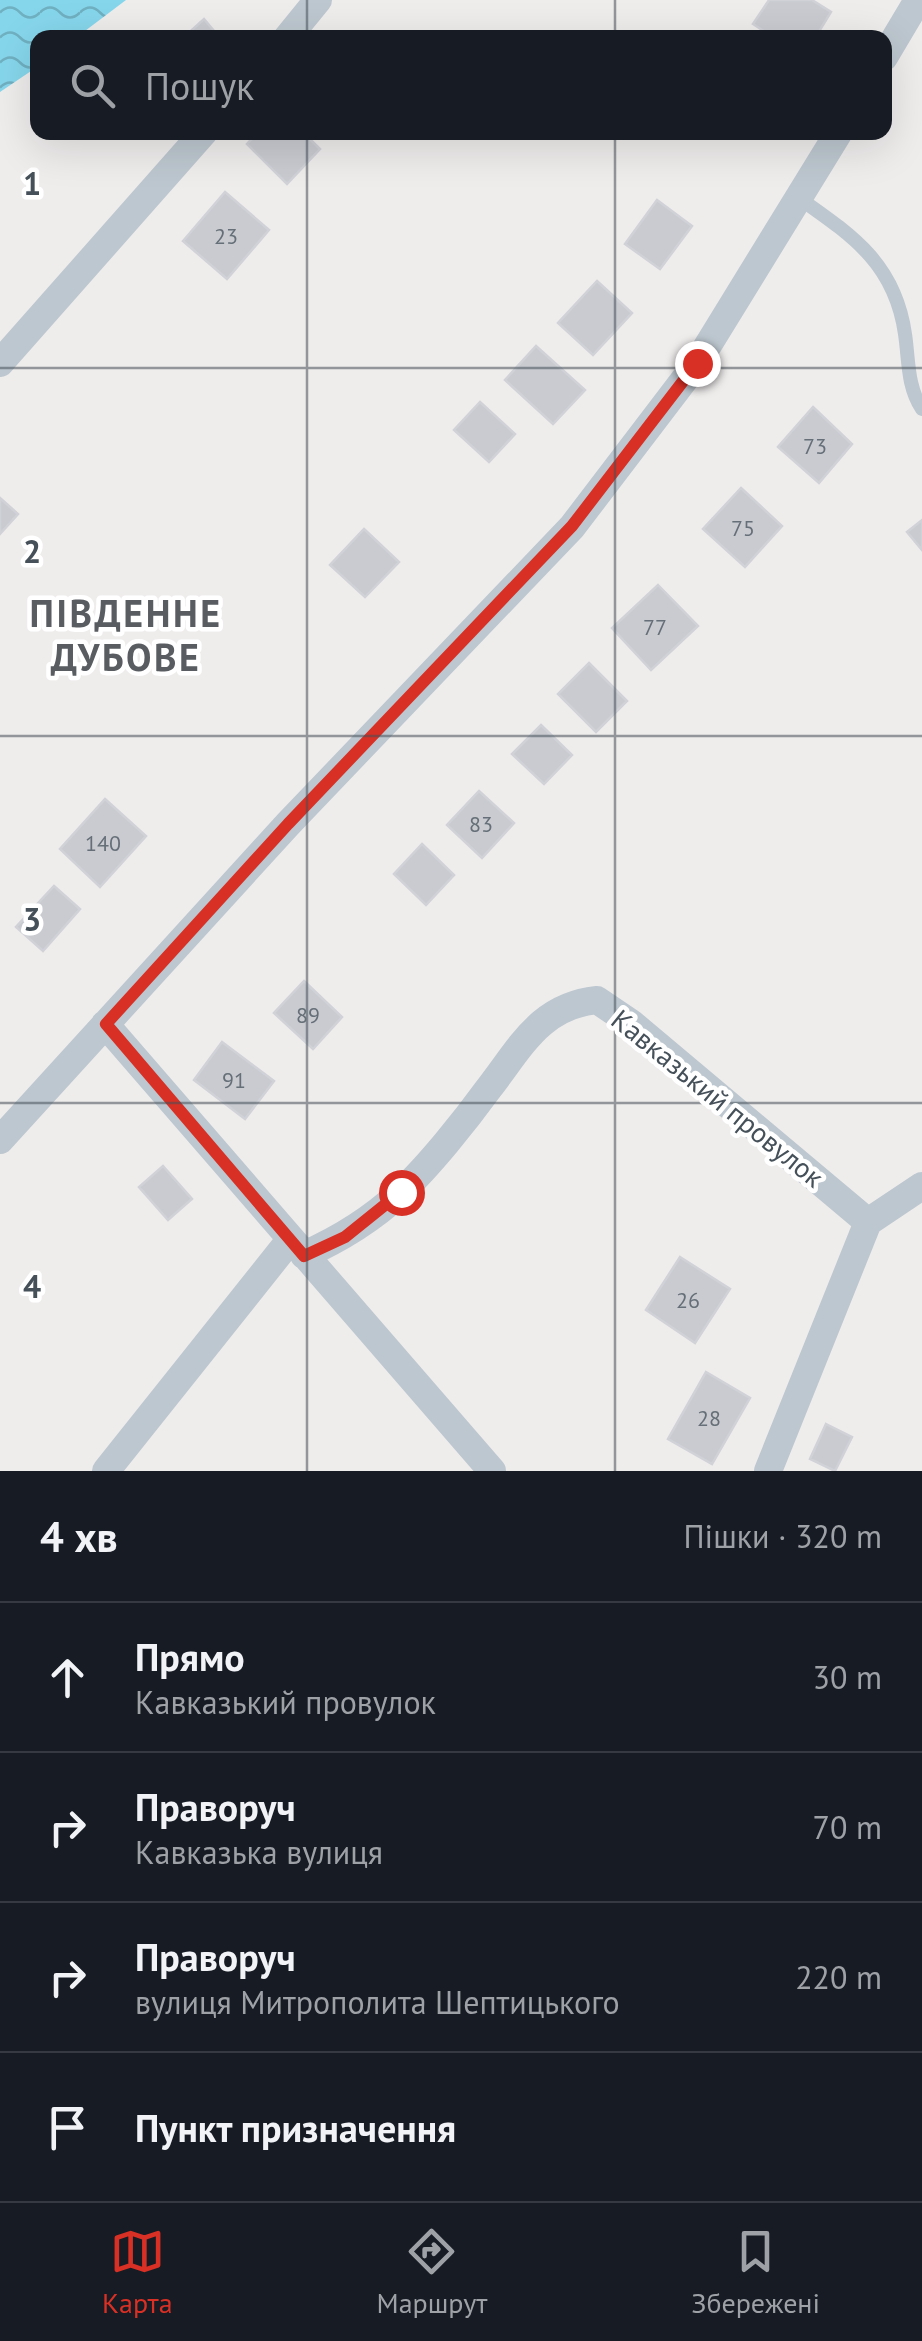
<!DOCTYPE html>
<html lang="uk">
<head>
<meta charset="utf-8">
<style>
	body { margin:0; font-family:"PT Sans",sans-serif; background:#242831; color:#f1f3f6 }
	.stop { position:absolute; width:30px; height:30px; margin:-22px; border:8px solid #d93025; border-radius:50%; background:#fff }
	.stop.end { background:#d93025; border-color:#fff; box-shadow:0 2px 10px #0008 }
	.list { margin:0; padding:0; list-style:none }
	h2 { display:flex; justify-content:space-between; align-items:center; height:130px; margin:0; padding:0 40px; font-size:42px }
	h2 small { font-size:32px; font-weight:400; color:#9ea1a6 }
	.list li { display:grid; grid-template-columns:65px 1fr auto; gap:30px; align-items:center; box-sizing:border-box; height:150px; padding:0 40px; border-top:2px solid #363941 }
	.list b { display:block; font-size:38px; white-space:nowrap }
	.list p { margin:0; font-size:32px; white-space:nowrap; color:#9ea1a6 }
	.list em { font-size:32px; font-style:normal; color:#9ea1a6 }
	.icon { flex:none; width:55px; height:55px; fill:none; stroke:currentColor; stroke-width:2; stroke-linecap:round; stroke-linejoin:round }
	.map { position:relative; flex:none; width:922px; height:1471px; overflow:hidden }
	.search { position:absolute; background:#171b24; box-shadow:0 10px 40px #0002; left:30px; right:30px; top:30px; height:110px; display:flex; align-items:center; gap:25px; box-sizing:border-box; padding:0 35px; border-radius:20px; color:#9ea1a6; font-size:38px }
	.sheet { height:730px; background:#171b24 }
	nav { display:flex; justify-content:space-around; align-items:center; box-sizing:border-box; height:140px; border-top:2px solid #363941; background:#171b24; font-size:28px; color:#9ea1a6 }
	nav a { display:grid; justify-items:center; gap:5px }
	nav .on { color:#d93025 }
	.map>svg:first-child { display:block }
	.water { fill:url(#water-waves) }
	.building { fill:#c9cbd1; stroke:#d0d2d8; stroke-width:2.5 }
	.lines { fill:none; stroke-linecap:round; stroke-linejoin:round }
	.lane { stroke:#bdc7cf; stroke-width:14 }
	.street { stroke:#bdc7cf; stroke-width:28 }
	.route { stroke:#d93025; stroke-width:12 }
	.grid { fill:none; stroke:#455059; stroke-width:2.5; stroke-opacity:0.55 }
	.labels { text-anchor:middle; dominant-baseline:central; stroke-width:9; stroke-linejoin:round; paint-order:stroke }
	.number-label { font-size:22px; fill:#666f77 }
	.street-label { font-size:28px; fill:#455059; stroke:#fff }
	.district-label { font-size:38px; font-weight:bold; letter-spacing:2.5px; fill:#595d61; stroke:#fff }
	.grid-label { font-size:32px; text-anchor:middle; font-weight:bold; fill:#455059; stroke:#fff; stroke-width:9; stroke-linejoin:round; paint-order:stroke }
</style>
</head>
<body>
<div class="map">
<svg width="922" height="1471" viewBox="0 0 922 1471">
	<defs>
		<pattern id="water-waves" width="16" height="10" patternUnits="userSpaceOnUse" patternTransform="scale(2.5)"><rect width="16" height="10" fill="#86d6eb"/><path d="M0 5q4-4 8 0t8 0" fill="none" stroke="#6fb0c1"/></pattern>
	</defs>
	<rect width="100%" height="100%" fill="#efecec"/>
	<!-- water -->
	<path class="water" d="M 0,0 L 126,0 L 77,37 L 38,38 L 37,67 L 0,92 Z"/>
	<!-- building -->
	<path class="building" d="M 769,0 L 812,0 L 831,12 L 815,38 L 774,38 L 753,24 Z
		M 204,19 L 220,38 L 183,38 Z
		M 258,132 L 303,132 L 320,149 L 287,184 L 247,144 Z
		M 225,192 L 269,230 L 227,279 L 183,241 Z
		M 657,200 L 692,226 L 660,269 L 625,244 Z
		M 597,281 L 632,313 L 593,355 L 558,323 Z
		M 536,346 L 585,390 L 553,424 L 505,380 Z
		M 480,402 L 515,434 L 489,462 L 454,430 Z
		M 813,407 L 852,444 L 819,483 L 778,447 Z
		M 741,488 L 782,526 L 745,567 L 703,529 Z
		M 0,498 L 18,514 L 0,534 Z
		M 922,520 L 922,550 L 907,532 Z
		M 364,529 L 399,562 L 365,597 L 330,565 Z
		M 658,585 L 698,626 L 651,670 L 612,628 Z
		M 589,663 L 627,701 L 596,732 L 558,694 Z
		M 541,725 L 572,755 L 544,784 L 512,754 Z
		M 479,791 L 514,823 L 482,858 L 447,825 Z
		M 105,799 L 146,836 L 100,887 L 60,849 Z
		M 422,844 L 454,875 L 426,905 L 394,874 Z
		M 54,886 L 80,909 L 43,951 L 16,927 Z
		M 304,981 L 342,1017 L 313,1049 L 274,1013 Z
		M 222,1042 L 274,1081 L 245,1119 L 194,1080 Z
		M 163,1166 L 192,1199 L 168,1220 L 139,1187 Z
		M 680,1257 L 730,1289 L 695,1343 L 646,1310 Z
		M 706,1372 L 750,1398 L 712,1464 L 668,1439 Z
		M 826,1424 L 852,1437 L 835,1471 L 810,1459 Z"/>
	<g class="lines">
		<!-- lane -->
		<path class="lane" d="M 799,198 C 853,236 895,264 905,334 C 909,361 907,386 922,409"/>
		<!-- street -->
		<path class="street" d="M 287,38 L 318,0
			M 884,57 L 918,0
			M 0,363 L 204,132
			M 105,1024 L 492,1471
			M 0,1140 L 288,824 L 572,527 L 697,363 L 839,132
			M 304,1255 C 340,1239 371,1220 400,1193 C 429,1166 465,1121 489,1088 C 521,1047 540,1006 597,1000 L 631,1023 L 868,1222
			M 106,1471 L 290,1240
			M 768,1471 L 868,1222 L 922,1186"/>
	</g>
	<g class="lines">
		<!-- route -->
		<path class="route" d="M 401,1192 L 345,1237 L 304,1256 L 106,1024 L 288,824 L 572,526 L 697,363"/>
	</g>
	<!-- grid -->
	<path class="grid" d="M 307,0 L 307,38M 615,0 L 615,38M 307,132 L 307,1471M 615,132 L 615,1471M 0,368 L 922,368M 0,736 L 922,736M 0,1103 L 922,1103"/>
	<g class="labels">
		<!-- number labels -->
		<g class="number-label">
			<text x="226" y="236">23</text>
			<text x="815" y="446">73</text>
			<text x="743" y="528">75</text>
			<text x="655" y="627">77</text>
			<text x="481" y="824">83</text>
			<text x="103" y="843">140</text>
			<text x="308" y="1015">89</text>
			<text x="234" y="1080">91</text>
			<text x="688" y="1300">26</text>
			<text x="709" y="1418">28</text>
		</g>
		<!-- street labels -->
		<g class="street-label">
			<text transform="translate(718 1098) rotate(39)">Кавказький провулок</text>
		</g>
		<!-- district labels -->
		<g class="district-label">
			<text x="126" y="612">ПІВДЕННЕ<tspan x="126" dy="44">ДУБОВЕ</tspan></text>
		</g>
	</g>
	<g class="grid-label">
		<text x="32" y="195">1</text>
		<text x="32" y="563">2</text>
		<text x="32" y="931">3</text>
		<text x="32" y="1298">4</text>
	</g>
</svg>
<div class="stop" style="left:401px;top:1192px"></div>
<div class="stop end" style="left:697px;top:363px"></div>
<div class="search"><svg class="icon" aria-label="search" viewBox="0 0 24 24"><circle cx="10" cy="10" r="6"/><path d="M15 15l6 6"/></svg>Пошук</div>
</div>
<section class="sheet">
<h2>4 хв<small>Пішки · 320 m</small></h2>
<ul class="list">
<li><svg class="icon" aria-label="ahead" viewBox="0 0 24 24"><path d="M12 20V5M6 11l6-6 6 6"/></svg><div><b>Прямо</b><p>Кавказький провулок</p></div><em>30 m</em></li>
<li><svg class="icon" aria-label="right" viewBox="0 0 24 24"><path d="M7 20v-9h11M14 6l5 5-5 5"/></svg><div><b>Праворуч</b><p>Кавказька вулиця</p></div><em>70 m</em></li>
<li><svg class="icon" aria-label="right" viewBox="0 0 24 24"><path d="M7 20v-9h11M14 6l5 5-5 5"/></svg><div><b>Праворуч</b><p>вулиця Митрополита Шептицького</p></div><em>220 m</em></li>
<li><svg class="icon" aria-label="arrive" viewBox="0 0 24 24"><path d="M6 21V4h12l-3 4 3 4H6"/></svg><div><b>Пункт призначення</b></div></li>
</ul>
</section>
<nav>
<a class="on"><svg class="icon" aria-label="map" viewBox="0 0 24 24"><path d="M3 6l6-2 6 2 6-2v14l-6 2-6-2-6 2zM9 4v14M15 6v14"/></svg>Карта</a>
<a><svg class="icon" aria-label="directions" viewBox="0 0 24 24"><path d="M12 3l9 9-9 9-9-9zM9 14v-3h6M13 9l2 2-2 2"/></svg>Маршрут</a>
<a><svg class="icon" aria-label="saved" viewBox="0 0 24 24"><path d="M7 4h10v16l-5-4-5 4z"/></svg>Збережені</a>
</nav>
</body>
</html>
